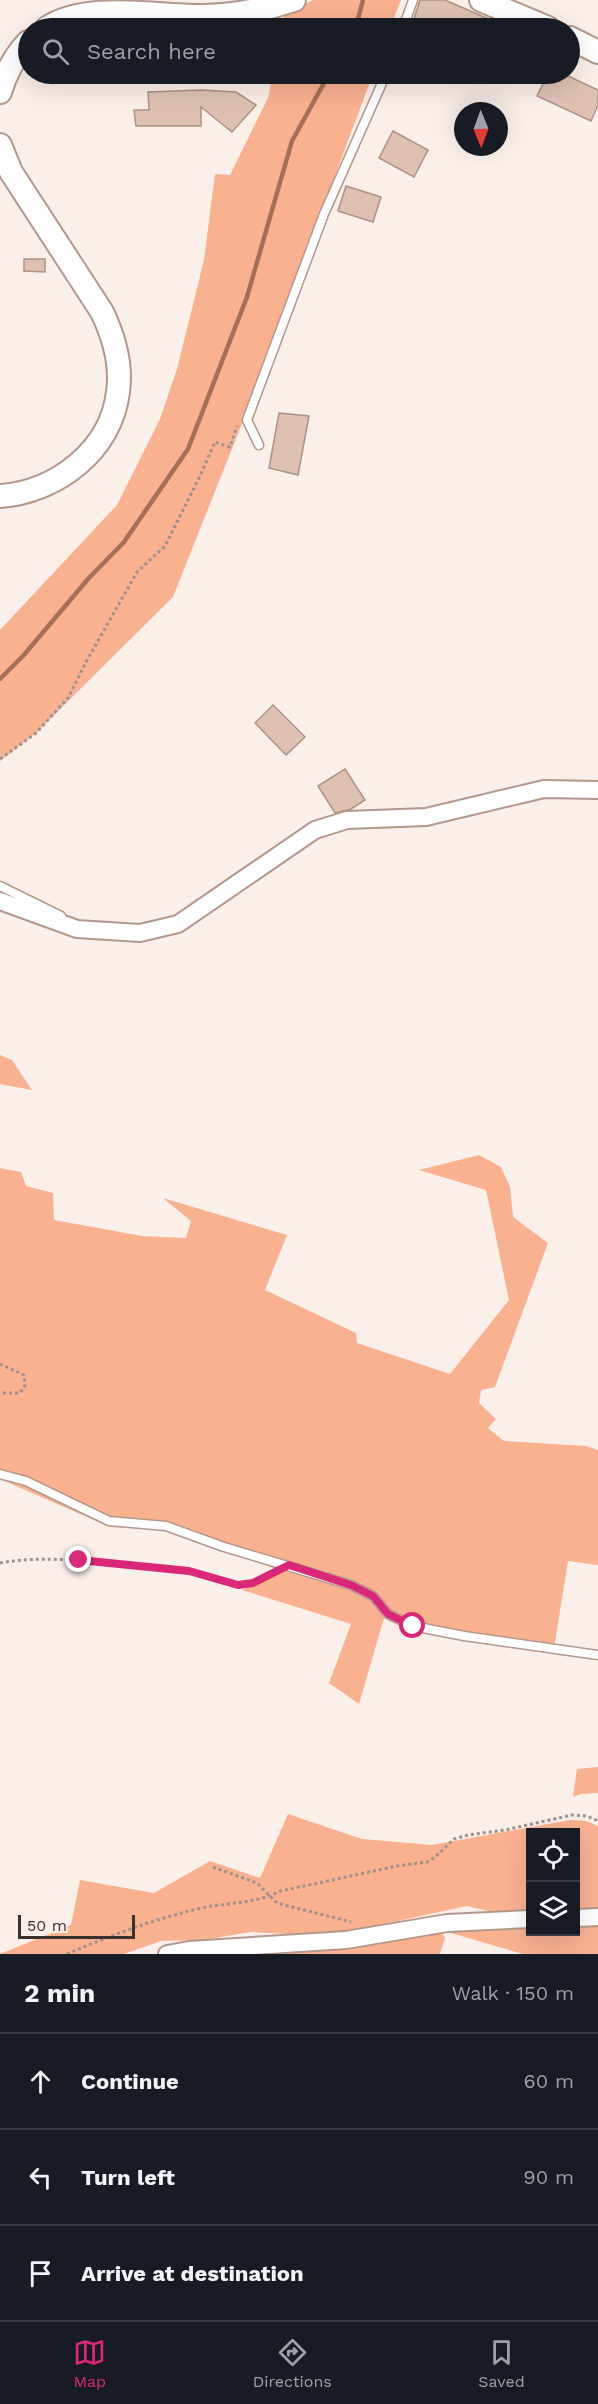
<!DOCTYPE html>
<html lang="en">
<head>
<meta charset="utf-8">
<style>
	body { margin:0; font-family:"Work Sans",sans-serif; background:#242831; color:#f1f3f6 }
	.controls { position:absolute; right:18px; bottom:18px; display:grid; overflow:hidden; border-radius:0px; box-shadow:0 6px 24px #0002 }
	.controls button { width:54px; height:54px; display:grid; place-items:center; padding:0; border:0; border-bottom:2px solid #363941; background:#171b24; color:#f1f3f6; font:30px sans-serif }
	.compass { position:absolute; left:454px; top:102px; width:54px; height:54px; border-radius:50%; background:#171b24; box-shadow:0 6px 24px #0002; rotate:179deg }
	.scale { position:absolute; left:18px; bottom:15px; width:117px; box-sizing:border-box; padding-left:6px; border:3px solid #3c302b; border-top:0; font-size:16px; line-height:21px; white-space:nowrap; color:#3c302b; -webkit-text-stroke:4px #fbefe9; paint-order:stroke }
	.stop { position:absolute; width:18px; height:18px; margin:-14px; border:4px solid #db2777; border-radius:50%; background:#fff }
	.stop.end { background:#db2777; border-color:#fff; box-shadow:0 2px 6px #0008 }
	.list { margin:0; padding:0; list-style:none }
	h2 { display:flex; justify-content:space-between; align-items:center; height:78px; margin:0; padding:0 24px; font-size:26px }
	h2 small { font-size:20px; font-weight:400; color:#9ea1a6 }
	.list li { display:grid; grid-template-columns:39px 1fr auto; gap:18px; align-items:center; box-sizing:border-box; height:96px; padding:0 24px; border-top:2px solid #363941 }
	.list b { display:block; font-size:22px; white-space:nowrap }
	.list em { font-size:20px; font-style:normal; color:#9ea1a6 }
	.icon { flex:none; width:33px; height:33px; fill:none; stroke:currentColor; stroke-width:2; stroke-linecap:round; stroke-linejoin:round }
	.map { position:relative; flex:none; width:598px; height:1954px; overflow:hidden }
	.search { position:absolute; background:#171b24; box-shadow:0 6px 24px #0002; left:18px; right:18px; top:18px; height:66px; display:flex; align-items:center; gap:15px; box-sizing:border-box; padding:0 21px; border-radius:33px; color:#9ea1a6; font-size:22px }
	.sheet { height:366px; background:#171b24 }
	nav { display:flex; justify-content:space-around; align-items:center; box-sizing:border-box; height:84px; border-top:2px solid #363941; background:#171b24; font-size:16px; color:#9ea1a6 }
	nav a { display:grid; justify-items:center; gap:3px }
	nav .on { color:#db2777 }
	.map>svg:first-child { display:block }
	.green { fill:#fab190 }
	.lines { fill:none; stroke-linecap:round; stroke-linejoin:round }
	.stream { stroke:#a57058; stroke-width:4.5 }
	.building { fill:#dec1b3; stroke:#ae9285; stroke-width:1.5 }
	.lane-casing { stroke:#b4988b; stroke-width:11 }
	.street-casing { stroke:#b4988b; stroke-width:20 }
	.secondary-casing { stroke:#b4988b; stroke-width:26 }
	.path { stroke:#9e928d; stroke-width:3; stroke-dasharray:3 3; stroke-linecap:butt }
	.lane { stroke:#fff; stroke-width:8 }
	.street { stroke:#fff; stroke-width:16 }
	.secondary { stroke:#fff; stroke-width:22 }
	.route { stroke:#db2777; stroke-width:8 }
</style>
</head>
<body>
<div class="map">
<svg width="598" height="1954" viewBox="0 0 598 1954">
	<rect width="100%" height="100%" fill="#fbefe9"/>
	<!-- green -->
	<path class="green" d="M 313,0 L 401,0 L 390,28 L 282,28 L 284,15 Z
		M 273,74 L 373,74 L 249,406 L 173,597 L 36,733 L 0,761 L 0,630 L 117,505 L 160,419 L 177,369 L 204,260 L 215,174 L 230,175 L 268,98 Z
		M 0,1055 L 12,1060 L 32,1090 L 0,1084 Z
		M 479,1155 L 501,1167 L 510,1187 L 513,1217 L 548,1243 L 495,1387 L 481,1390 L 479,1403 L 496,1419 L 488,1428 L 504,1441 L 586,1446 L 598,1450 L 598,1565 L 568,1561 L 554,1648 L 384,1618 L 359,1704 L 329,1683 L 351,1624 L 242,1590 L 282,1571 L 167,1530 L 110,1527 L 0,1479 L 0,1168 L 21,1172 L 26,1186 L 53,1193 L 54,1220 L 142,1236 L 186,1238 L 191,1221 L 163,1198 L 287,1235 L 265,1290 L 356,1333 L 357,1343 L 450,1374 L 509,1300 L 486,1190 L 419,1170 Z
		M 598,1767 L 598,1793 L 581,1794 L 573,1797 L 577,1769 Z
		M 288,1814 L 362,1839 L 432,1845 L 570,1820 L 586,1821 L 598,1826 L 598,1907 L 576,1911 L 576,1832 L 530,1832 L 530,1912 L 493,1912 L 467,1906 L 356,1930 L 306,1935 L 250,1932 L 203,1940 L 161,1941 L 124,1954 L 0,1954 L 71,1925 L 80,1880 L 154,1893 L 210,1861 L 260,1878 Z
		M 576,1923 L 598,1923 L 598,1954 L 523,1954 L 451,1933 L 449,1928 L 530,1924 L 530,1932 L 576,1932 Z
		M 441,1931 L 445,1938 L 440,1954 L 243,1954 Z"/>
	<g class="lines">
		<!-- stream -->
		<path class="stream" d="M 353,28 L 358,19 L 363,0
			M 0,679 L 23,656 L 88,579 L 124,542 L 188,449 L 247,297 L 292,141 L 329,74"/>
	</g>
	<!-- building -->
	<path class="building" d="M 420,0 L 445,0 L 509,28 L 413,28 L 414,19 Z
		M 548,74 L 564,74 L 598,90 L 598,105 L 591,121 L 537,96 Z
		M 202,90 L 236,92 L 256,105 L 232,132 L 201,107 L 201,126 L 136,126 L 134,110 L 149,110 L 148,92 Z
		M 393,131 L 428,150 L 414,177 L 379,158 Z
		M 346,186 L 381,197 L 373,222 L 338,211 Z
		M 24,259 L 45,259 L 45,272 L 24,271 Z
		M 279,413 L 309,416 L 298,475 L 269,468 Z
		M 273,705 L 305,737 L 286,755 L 255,723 Z
		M 345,769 L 365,800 L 351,809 L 335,813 L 318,786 Z"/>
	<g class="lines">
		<defs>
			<path id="lane" d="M 403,28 L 413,0
				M 259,445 L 247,420 L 324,214 L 386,74
				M 0,886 L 61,916
				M 0,1474 L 26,1481 L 109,1521 L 166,1526 L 224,1547 L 351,1585 L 373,1596 L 388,1614 L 413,1626 L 464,1636 L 598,1655"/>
			<path id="street" d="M 0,901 L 77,929 L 140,933 L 178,924 L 315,830 L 347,820 L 426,817 L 544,789 L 598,790
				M 576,1918 L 598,1917
				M 167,1954 L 189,1950 L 346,1940 L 447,1923 L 530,1919"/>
			<path id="secondary" d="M 481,0 L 548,28
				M 47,28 C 88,1 157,17 204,16 C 236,15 264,10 294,0
				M 570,38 L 598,52
				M 0,92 C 6,72 14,57 28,42
				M 0,145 L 11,172 L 102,312 C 114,337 122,364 118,392 C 111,451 56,492 0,496"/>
		</defs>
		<!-- lane casing -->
		<use href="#lane" class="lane-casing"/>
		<!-- street casing -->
		<use href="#street" class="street-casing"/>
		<!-- secondary casing -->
		<use href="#secondary" class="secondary-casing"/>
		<!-- path -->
		<path class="path" d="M 0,759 L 36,733 L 68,698 L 86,662 L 137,572 L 165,546 L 200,476 L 215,442 L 230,447 L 237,426
			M 0,1364 L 24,1375 L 25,1386 L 20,1393 L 0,1393
			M 0,1563 C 49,1554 102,1563 151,1569 C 163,1570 176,1570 188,1571 C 227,1577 229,1595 271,1574
			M 213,1867 L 257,1883 L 277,1903 L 351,1922
			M 67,1954 C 109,1936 152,1920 197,1909 C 226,1902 253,1905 281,1891 L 397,1866 L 427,1862 L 434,1858 L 454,1839 L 468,1835 L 505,1830 L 572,1815 L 587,1816 L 598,1821"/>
		<!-- lane -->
		<use href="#lane" class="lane"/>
		<!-- street -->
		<use href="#street" class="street"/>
		<!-- secondary -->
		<use href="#secondary" class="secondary"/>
	</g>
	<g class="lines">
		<!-- route -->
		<path class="route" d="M 79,1560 L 189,1571 L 238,1585 L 253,1583 L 289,1565 L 351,1585 L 373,1596 L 388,1614 L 413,1626"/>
	</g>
</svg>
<div class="controls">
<button><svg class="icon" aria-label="locate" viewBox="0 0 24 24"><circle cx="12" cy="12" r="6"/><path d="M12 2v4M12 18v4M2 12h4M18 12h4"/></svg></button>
<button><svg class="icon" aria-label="layers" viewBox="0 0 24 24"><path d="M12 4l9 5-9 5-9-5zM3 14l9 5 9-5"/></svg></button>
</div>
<svg class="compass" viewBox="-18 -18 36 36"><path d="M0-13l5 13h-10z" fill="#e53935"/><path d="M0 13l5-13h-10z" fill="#9ea1a6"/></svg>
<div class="scale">50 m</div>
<div class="stop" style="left:413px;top:1626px"></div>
<div class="stop end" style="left:79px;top:1560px"></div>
<div class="search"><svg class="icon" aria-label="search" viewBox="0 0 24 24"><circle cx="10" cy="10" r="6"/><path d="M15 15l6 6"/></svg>Search here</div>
</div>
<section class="sheet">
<h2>2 min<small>Walk · 150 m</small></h2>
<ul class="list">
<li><svg class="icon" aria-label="ahead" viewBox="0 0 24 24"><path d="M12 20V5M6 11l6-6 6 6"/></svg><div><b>Continue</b></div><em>60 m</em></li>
<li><svg class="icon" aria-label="left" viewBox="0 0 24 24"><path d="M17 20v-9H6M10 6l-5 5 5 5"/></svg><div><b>Turn left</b></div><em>90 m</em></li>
<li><svg class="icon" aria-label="arrive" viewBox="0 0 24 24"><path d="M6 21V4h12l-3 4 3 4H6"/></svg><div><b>Arrive at destination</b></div></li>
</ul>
</section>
<nav>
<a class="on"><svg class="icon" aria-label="map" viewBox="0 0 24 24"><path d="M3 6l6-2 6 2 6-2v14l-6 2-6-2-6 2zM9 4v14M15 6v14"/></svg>Map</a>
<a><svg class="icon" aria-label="directions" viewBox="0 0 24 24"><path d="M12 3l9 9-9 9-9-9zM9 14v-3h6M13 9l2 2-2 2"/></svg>Directions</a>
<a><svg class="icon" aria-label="saved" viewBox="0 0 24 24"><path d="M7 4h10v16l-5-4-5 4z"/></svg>Saved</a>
</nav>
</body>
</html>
